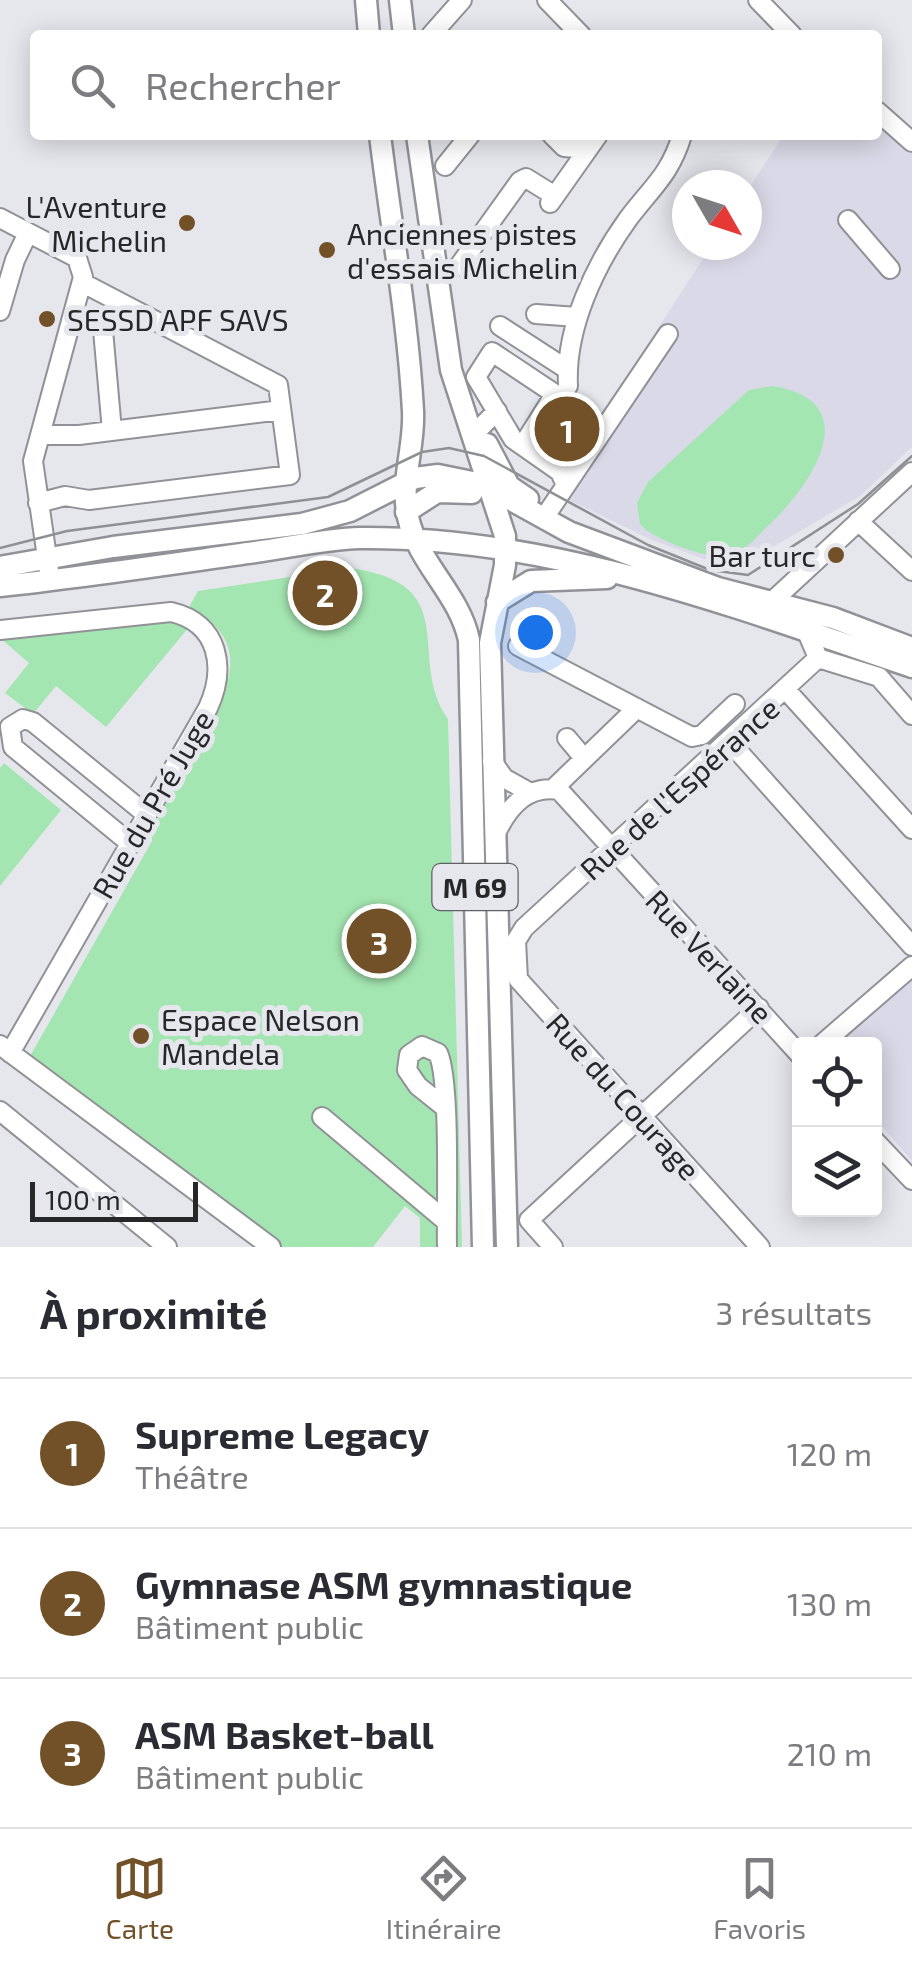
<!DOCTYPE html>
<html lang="fr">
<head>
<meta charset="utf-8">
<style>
	body { margin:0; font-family:"Exo 2",sans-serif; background:#f2f2f3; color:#2b2b33 }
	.controls { position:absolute; right:30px; bottom:30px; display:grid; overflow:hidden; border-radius:10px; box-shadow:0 5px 25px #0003 }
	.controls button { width:90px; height:90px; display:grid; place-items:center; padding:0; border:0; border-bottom:2px solid #e1e1e2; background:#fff; color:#2b2b33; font:50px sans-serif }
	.compass { position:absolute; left:672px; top:170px; width:90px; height:90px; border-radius:50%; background:#fff; box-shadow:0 5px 25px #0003; rotate:129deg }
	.scale { position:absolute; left:30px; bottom:25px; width:168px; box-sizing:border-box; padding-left:10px; border:5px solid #272729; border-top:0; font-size:28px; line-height:35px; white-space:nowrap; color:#272729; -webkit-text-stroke:8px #e6e7ed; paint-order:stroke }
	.you { position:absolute; left:535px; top:632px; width:35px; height:35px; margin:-25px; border:8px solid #fff; border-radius:50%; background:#1a73e8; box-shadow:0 0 0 15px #1a73e833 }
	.badge { display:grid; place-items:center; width:65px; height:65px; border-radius:50%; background:#725128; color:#fff; font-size:32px; font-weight:700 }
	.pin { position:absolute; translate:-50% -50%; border:5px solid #fff; box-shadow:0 2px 10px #0006 }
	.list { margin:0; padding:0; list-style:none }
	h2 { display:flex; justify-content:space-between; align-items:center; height:130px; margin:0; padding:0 40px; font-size:42px }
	h2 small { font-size:32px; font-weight:400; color:#7c7c81 }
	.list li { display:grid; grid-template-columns:65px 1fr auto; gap:30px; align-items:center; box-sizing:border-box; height:150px; padding:0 40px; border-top:2px solid #e1e1e2 }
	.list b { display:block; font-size:38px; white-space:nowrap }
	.list p { margin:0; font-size:32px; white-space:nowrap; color:#7c7c81 }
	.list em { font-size:32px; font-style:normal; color:#7c7c81 }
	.icon { flex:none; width:55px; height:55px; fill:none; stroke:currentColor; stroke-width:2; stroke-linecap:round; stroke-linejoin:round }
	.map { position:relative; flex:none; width:912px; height:1247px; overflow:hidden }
	.search { position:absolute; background:#fff; box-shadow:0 5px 25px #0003; left:30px; right:30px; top:30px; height:110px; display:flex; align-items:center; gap:25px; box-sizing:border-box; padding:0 35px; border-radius:10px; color:#7c7c81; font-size:38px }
	.sheet { height:580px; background:#fff }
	nav { display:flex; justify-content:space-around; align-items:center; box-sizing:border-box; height:140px; border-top:2px solid #e1e1e2; background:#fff; font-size:28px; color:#7c7c81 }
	nav a { display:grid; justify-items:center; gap:5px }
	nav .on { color:#725128 }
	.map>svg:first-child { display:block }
	.built { fill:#d9d9e7 }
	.green { fill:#a4e6b1 }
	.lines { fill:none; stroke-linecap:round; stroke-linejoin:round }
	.minor-casing { stroke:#919297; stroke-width:22 }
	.major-casing { stroke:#919297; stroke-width:25 }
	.minor { stroke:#fff; stroke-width:18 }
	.major { stroke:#fff; stroke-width:20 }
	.tram { stroke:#8f9094; stroke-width:2.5 }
	.poi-dot { fill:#725128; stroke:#e6e7ed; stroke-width:4 }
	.labels { text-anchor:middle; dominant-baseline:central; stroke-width:10; stroke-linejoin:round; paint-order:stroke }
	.shield { fill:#e6e7ed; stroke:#606164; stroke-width:2.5 }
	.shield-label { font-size:28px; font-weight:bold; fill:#272729 }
	.poi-label { font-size:30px; fill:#272729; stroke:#e6e7ed; text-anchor:start }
	.street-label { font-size:30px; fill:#272729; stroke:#e6e7ed }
</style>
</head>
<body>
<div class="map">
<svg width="912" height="1247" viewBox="0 0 912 1247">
	<rect width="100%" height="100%" fill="#e6e7ed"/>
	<!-- built -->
	<path class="built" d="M 877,120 L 912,152 L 912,447 L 860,496 L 742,565 L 718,564 L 652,540 L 569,500 L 582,480 L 566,470 L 712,245 L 747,245 L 747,191 L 784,135 L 877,135 Z
		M 912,973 L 912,1161 L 875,1118 L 874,1044 L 831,1044 Z"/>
	<!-- green -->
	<path class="green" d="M 773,386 C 868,402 811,485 770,524 C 759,534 748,549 734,554 C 711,562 666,543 646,530 L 640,524 L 637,503 L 648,482 L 749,390 Z
		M 349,568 C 466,583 405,658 448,719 L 462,1247 L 420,1247 L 420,1218 L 405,1206 L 373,1247 L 281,1247 L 29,1058 L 152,841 L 152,830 C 167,802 182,774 197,746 C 225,693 259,645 189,607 L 198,591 Z
		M 151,612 L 194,621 L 106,727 L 56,686 L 33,714 L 5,693 L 29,663 L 0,638 Z
		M 4,763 L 61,810 L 0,886 L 0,768 Z"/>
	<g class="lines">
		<defs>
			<path id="minor" d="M 547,0 L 581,35
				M 758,0 L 792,35
				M 431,35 L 462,0
				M 877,111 L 912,142
				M 552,135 L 564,147 L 588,149
				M 445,166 L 470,135
				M 550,203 L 598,135
				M 0,218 L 77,258 L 83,277 L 33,461 L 49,571
				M 848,220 L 890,269
				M 459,266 L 520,181 L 526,178 L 555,196
				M 0,311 L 15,260 L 28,233
				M 536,314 L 577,317
				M 500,326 L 568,370
				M 103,330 L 112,431
				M 568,386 C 565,328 595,265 628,219 C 652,187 670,175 682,135
				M 480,428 L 497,411
				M 40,435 L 79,435 L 281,410
				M 523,445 L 555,394 L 492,352 L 476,377 L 513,439 L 560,472 L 565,483
				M 38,503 L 65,496 L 89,500 L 290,475 L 278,385 L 83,283
				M 548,512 L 668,334
				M 858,521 L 912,571
				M 766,607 L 912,472
				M 0,630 L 171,612 C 220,623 226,669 208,708 L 10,1053
				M 518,646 L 692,737 L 702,735 L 735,704
				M 818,658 L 879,677 L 912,715
				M 787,691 L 912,829
				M 567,738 L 583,757
				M 729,741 L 912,946
				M 492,761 L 504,778 L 529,792
				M 553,789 L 637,708
				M 497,831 C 510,805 528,785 559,790 L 800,1055
				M 131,844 L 13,747 L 10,727 L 23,719 L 33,722 L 147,815
				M 822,1044 L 912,966
				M 0,1045 L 271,1247
				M 443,1106 L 418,1086 L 407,1070 L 409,1055 L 422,1046 L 438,1053 C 451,1081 446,1209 447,1247
				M 0,1111 L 167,1247
				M 322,1117 L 447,1222
				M 874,1140 L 912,1180
				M 553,1247 L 529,1220 L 759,1008
				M 760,1247 L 518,979 L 516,941 L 524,928 L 818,658 L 807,632"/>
			<path id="major" d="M 366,0 L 369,35
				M 400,0 L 404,35
				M 380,135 C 391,226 408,319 413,411 C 415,447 400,481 408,517 C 418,564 459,593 469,640 L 483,1247
				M 417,135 L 451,370 L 505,536 L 505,565 L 490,643 L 507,1247
				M 487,444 L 509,486 L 528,499
				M 406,512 L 437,492 L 472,493
				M 0,567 L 113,547 L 302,524 L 350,511 L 415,478 L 438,475 L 482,484 L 569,532 L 718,588 L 833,618 L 912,648
				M 0,586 C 85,577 170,564 255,552 C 291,547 325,539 360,538 C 550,536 735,607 912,667
				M 497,602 L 531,581 L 607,578"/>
		</defs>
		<!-- minor casing -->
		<use href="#minor" class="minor-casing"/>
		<!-- major casing -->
		<use href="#major" class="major-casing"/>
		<!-- minor -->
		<use href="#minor" class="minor"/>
		<!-- major -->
		<use href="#major" class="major"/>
		<!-- tram -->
		<path class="tram" d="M 0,548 L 67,531 L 328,497 L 422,452 L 449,448 L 484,456 L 648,545 L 710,570 L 748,575 L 858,504 L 912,456"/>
	</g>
	<!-- markers -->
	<g class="poi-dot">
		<circle cx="187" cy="223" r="10"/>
		<circle cx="327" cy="250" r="10"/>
		<circle cx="47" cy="319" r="10"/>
		<circle cx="836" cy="555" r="10"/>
		<circle cx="141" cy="1036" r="10"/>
	</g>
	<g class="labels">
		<!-- shield labels -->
		<rect class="shield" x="432.5" y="864" width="85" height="46" rx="8"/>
		<g class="shield-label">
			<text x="475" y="887">M 69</text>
		</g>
		<!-- poi labels -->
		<g class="poi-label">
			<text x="167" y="206" text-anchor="end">L'Aventure<tspan x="167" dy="34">Michelin</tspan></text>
			<text x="347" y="233">Anciennes pistes<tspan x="347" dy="34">d'essais Michelin</tspan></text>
			<text x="67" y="319">SESSD APF SAVS</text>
			<text x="816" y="555" text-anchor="end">Bar turc</text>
			<text x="161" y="1019">Espace Nelson<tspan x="161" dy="34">Mandela</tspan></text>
		</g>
		<!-- street labels -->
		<g class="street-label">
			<text transform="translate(679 788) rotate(-42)">Rue de l'Espérance</text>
			<text transform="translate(152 804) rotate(-60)">Rue du Pré Juge</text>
			<text transform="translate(710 956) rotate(47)">Rue Verlaine</text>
			<text transform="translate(624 1096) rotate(48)">Rue du Courage</text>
		</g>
	</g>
</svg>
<div class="controls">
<button><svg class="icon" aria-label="locate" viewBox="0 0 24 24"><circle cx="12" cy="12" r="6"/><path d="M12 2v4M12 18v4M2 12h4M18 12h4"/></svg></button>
<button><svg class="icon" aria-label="layers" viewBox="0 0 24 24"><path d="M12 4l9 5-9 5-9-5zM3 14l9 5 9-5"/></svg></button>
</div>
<svg class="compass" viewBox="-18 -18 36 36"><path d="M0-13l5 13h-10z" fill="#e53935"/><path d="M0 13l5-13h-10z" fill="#7c7c81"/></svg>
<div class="scale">100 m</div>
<div class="you"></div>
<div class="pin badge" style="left:567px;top:429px">1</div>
<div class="pin badge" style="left:325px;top:593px">2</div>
<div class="pin badge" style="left:379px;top:941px">3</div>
<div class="search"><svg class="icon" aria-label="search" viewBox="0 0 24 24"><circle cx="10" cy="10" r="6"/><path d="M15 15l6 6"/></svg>Rechercher</div>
</div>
<section class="sheet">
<h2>À proximité<small>3 résultats</small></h2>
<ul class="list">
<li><span class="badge">1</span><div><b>Supreme Legacy</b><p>Théâtre</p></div><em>120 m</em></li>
<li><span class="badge">2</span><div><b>Gymnase ASM gymnastique</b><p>Bâtiment public</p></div><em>130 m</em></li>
<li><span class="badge">3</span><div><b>ASM Basket-ball</b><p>Bâtiment public</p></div><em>210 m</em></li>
</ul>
</section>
<nav>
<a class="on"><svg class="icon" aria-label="map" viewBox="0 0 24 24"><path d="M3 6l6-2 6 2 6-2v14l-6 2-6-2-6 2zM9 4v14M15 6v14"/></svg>Carte</a>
<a><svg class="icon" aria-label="directions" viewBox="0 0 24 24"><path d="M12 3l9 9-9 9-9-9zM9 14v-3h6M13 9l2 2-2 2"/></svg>Itinéraire</a>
<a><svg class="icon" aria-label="saved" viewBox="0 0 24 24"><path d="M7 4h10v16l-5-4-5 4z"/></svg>Favoris</a>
</nav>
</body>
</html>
